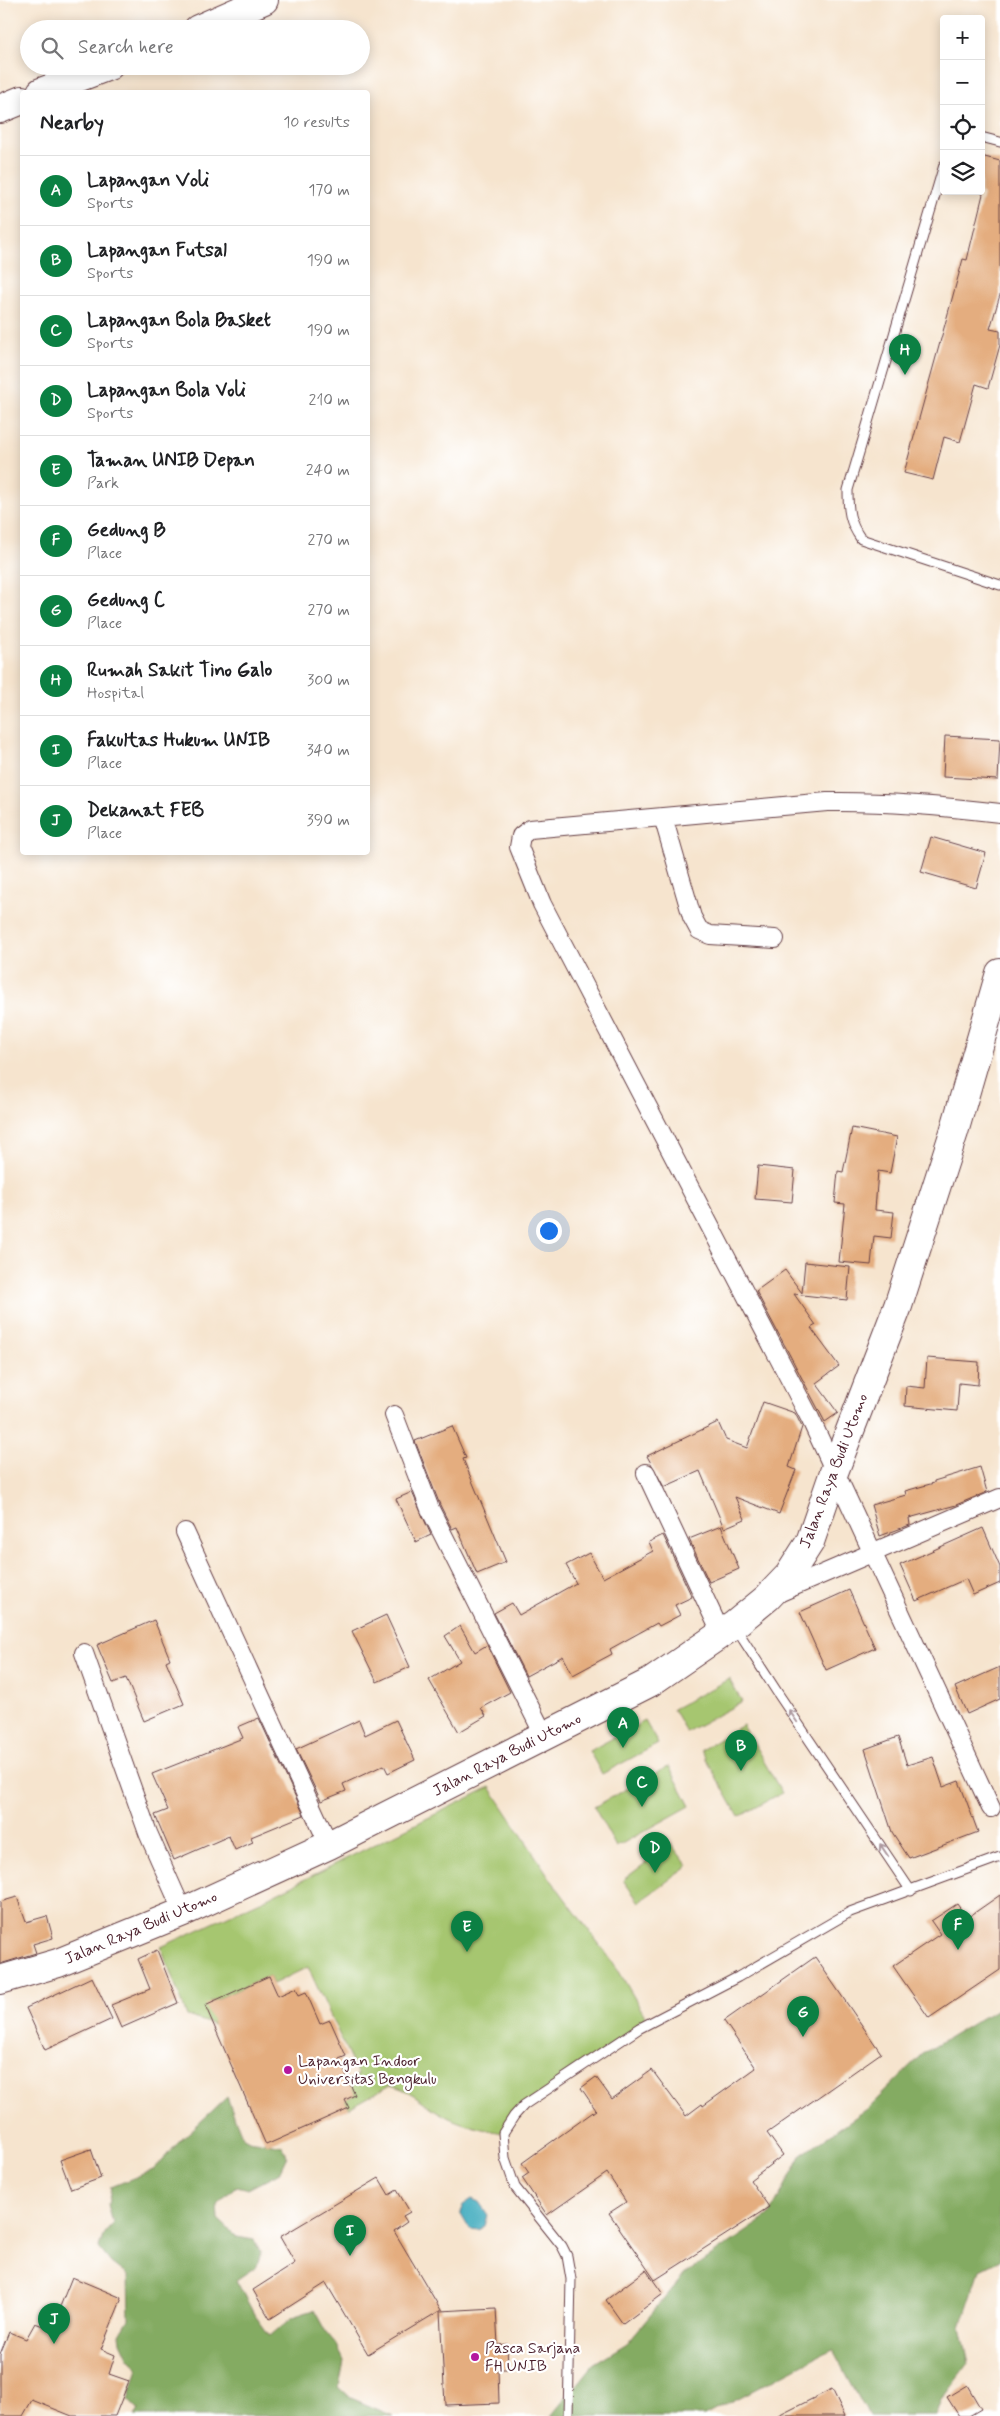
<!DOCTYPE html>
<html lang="en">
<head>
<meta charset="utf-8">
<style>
	body { margin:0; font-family:Mynerve,sans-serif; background:#f2f2f2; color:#202124 }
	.controls { position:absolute; right:15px; top:15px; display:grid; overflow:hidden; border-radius:5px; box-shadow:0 2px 12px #0003 }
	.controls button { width:45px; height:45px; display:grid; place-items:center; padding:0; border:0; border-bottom:1px solid #e0e0e0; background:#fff; color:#202124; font:25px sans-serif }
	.you { position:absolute; left:548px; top:1230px; width:18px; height:18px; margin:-12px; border:4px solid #fff; border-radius:50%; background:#1a73e8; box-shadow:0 0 0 8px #1a73e833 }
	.badge { display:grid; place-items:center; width:32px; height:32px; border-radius:50%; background:#0b8043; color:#fff; font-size:16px; font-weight:700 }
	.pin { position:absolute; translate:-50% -41px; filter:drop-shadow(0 1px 2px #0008) }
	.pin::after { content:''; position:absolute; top:26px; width:18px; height:15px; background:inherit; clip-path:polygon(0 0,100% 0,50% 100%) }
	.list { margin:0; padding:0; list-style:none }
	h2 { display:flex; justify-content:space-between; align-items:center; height:65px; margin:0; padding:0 20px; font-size:21px }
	h2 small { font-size:16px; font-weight:400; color:#757577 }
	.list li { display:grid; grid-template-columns:32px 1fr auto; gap:15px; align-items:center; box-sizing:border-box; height:70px; padding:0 20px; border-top:1px solid #e0e0e0 }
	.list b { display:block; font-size:19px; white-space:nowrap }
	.list p { margin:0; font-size:16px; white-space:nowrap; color:#757577 }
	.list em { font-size:16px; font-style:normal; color:#757577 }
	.icon { flex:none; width:28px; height:28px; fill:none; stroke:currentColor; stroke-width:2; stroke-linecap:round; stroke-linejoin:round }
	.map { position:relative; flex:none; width:1000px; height:2416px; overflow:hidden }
	.search { position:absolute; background:#fff; box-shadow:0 2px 12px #0003; left:20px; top:20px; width:350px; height:55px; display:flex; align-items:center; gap:12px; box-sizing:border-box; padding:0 18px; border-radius:28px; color:#757577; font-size:19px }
	.panel { position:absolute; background:#fff; box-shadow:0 2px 12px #0003; left:20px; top:90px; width:350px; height:765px; border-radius:5px }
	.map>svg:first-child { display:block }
	.green { fill:#a6c66f; stroke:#78724d }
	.forest { fill:#84ab62; stroke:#676546 }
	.water { fill:#3fabbe; stroke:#446574 }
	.building { fill:#e4ad7f }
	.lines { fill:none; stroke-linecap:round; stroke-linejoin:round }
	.service-casing { stroke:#643d43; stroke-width:11 }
	.minor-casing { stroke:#643d43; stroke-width:20 }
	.primary-casing { stroke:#643d43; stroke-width:30 }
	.trunk-casing { stroke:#643d43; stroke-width:30 }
	.service { stroke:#fff; stroke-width:9 }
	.minor { stroke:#fff; stroke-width:18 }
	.primary { stroke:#fff; stroke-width:28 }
	.trunk { stroke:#fff; stroke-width:28 }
	.oneway { stroke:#ae9aa0 }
	.poi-dot { fill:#b5179e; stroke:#fff; stroke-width:2 }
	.labels { text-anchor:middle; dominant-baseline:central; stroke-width:4.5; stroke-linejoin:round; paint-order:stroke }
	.street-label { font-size:16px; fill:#4a1f2b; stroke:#fff }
	.poi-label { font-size:16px; fill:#4a1f2b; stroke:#fff; text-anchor:start }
</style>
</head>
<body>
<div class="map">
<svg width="1000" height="2416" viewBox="0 0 1000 2416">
	<rect width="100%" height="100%" fill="#fff"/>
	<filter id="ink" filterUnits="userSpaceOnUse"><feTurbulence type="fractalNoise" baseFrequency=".02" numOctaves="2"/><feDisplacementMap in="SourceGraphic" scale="10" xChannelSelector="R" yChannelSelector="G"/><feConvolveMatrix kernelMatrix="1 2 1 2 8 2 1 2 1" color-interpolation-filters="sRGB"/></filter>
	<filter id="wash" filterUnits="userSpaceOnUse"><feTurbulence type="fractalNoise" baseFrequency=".0096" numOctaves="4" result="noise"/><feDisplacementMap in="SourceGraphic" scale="20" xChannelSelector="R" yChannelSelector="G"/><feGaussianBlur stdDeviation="1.12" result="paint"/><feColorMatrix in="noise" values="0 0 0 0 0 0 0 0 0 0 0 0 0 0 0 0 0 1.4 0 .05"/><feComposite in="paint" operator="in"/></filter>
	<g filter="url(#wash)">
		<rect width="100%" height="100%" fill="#f6e4ce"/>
		<!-- green -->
		<path class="green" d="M 729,1679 L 742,1702 L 686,1732 L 673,1709 Z
			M 645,1721 L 658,1744 L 602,1774 L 589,1751 Z
			M 743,1725 L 782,1793 L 739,1817 L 701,1750 Z
			M 669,1766 L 690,1806 L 616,1847 L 594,1807 Z
			M 490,1787 L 552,1881 L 617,1968 L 649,2023 L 524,2105 L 503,2133 C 482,2129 460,2125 440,2113 C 420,2101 415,2092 390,2085 L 349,2108 L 345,2100 L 355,2095 L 348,2081 L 358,2075 L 308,1967 L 273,1984 L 269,1976 L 210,2002 L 214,2025 L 187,2016 L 161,1947 L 267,1898 Z
			M 671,1844 L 688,1866 L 639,1902 L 623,1880 Z"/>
		<!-- forest -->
		<path class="forest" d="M 1000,2007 L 1000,2260 L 980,2270 L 961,2327 L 969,2363 L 941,2400 L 935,2416 L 869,2416 L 832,2349 L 704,2416 L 551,2416 L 593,2364 L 627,2343 L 685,2274 L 769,2216 L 802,2154 L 867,2109 L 924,2053 Z
			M 227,2097 L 242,2136 L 249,2140 L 283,2146 L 287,2156 L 279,2173 L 248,2189 L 236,2186 L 217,2204 L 218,2219 L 237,2237 L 254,2240 L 261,2253 L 257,2266 L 236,2280 L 254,2314 L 270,2336 L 292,2317 L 314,2310 L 326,2332 L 337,2345 L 344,2361 L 339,2387 L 351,2398 L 393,2416 L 135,2416 L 139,2410 L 129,2400 L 138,2367 L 129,2359 L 121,2342 L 120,2334 L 129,2319 L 128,2276 L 111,2263 L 99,2248 L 104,2233 L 113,2223 L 108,2205 L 111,2187 L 153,2170 L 180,2141 Z"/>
		<!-- water -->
		<path class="water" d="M 472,2199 L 479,2202 L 488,2215 L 485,2226 L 478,2230 L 470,2229 L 460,2212 L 463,2205 Z"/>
		<g id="blocks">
			<!-- building -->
			<path class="building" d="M 981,156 L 1000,161 L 1000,295 L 990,329 L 1000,331 L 1000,345 L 988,388 L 976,384 L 960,442 L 944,437 L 933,480 L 904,473 L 963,259 L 967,260 L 983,194 L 981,193 Z
				M 945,736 L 1000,739 L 998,780 L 943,777 Z
				M 931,837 L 986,853 L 976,888 L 921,872 Z
				M 852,1128 L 897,1137 L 890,1173 L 878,1171 L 875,1210 L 894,1212 L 891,1238 L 874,1236 L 871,1265 L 839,1262 L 845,1204 L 835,1203 L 838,1171 L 843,1172 Z
				M 758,1166 L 795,1170 L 792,1202 L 755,1199 Z
				M 805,1262 L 850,1267 L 847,1300 L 794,1294 L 816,1325 L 811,1328 L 839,1366 L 816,1383 L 838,1413 L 825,1422 L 756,1291 L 785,1270 L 802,1293 Z
				M 927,1358 L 979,1362 L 978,1385 L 959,1383 L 957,1411 L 905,1406 L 906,1386 L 925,1388 Z
				M 763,1402 L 795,1413 L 802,1427 L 789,1467 L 796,1470 L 779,1514 L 735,1497 L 745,1519 L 724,1528 L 700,1471 L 664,1487 L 647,1456 L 718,1422 L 726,1440 L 747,1448 Z
				M 452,1426 L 466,1458 L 463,1459 L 506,1562 L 477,1574 L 457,1527 L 452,1529 L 440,1505 L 415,1441 Z
				M 980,1467 L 987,1492 L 956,1505 L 909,1518 L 910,1525 L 880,1536 L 871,1505 L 906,1495 L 905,1491 L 934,1483 L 934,1481 Z
				M 412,1492 L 431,1535 L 416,1542 L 396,1499 Z
				M 721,1526 L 739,1569 L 709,1582 L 689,1539 Z
				M 983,1528 L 1000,1567 L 1000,1583 L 973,1595 L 966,1579 L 916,1601 L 900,1565 Z
				M 663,1535 L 692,1597 L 675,1605 L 680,1615 L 659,1626 L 657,1623 L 610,1649 L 612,1654 L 573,1675 L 563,1656 L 526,1676 L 494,1613 L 512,1603 L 519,1615 L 576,1583 L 566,1565 L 589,1553 L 603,1578 L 653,1551 L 649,1542 Z
				M 849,1590 L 875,1648 L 826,1670 L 800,1612 Z
				M 386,1615 L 410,1667 L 377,1682 L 352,1631 Z
				M 154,1620 L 170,1659 L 166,1661 L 184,1704 L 144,1721 L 126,1678 L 113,1683 L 97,1645 Z
				M 460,1626 L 475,1652 L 487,1645 L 510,1692 L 481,1708 L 486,1716 L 459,1732 L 429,1680 L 460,1661 L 445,1636 Z
				M 1000,1667 L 1000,1699 L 967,1714 L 955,1687 Z
				M 259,1718 L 304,1815 L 251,1837 L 253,1842 L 235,1850 L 229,1836 L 174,1860 L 155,1815 L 168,1810 L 152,1774 L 243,1738 L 238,1727 Z
				M 359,1720 L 365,1735 L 396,1720 L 415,1760 L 388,1773 L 384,1765 L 343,1784 L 346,1791 L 321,1801 L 296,1749 Z
				M 898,1737 L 907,1765 L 933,1757 L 943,1787 L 959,1781 L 978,1832 L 909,1858 L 892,1832 L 865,1749 Z
				M 1000,1895 L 1000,1970 L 929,2018 L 893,1966 L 940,1934 L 931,1921 L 957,1904 L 967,1918 Z
				M 17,1897 L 26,1922 L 47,1916 L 53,1938 L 33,1944 L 36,1953 L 0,1964 L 0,1902 Z
				M 157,1950 L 178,2003 L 121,2028 L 111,2005 L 150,1989 L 138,1959 Z
				M 815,1957 L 881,2053 L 767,2133 L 783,2155 L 750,2180 L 769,2207 L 655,2280 L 609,2213 L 626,2202 L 607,2173 L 547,2215 L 522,2178 L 529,2173 L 522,2163 L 596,2110 L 581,2088 L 596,2077 L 612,2099 L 652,2070 L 686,2116 L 702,2104 L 703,2106 L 756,2068 L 724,2021 Z
				M 269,1976 L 278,1996 L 296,1988 L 299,1995 L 306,1992 L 320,2024 L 330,2020 L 346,2056 L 339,2059 L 355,2095 L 345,2100 L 349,2108 L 266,2145 L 205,2005 Z
				M 92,1977 L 112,2019 L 45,2050 L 26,2008 Z
				M 91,2149 L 101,2178 L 71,2189 L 60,2160 Z
				M 379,2178 L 389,2195 L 397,2190 L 410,2212 L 403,2216 L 407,2222 L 394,2231 L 441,2310 L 368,2354 L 326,2283 L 270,2319 L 253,2290 L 295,2263 L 280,2237 Z
				M 646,2270 L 663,2294 L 623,2324 L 606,2300 Z
				M 72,2277 L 122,2298 L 101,2349 L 115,2355 L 109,2374 L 129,2381 L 115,2416 L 72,2416 L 32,2400 L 23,2416 L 0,2416 L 0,2354 L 9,2332 L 26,2339 L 35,2323 L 51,2329 Z
				M 496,2308 L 498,2345 L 507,2344 L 508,2369 L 498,2369 L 499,2403 L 445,2405 L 440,2311 Z
				M 967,2385 L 981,2409 L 969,2416 L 959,2416 L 947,2397 Z
				M 832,2389 L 845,2416 L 778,2416 Z"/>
		</g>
	</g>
	<g filter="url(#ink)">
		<use href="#blocks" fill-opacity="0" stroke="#643d43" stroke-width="1"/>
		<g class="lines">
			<defs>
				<path id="service" d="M 981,137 L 1000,142
					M 944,165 L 848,490 C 848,510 849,522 861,539 L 1000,585
					M 735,1627 L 779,1695 L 911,1891
					M 568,2416 L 571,2279 L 567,2256 L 562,2246 L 515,2187 L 505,2158 L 503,2133 L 514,2116 L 524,2105 L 640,2028 L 738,1977 L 850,1912 L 1000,1857"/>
				<path id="minor" d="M 663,817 L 692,917 L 699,930 L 710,935 L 775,939
					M 394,1415 L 430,1509 L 545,1737
					M 646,1473 L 721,1633
					M 185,1532 L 329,1845
					M 776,1594 L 1000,1498
					M 84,1653 L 148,1833 L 183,1912
					M 991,1808 L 810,1418 L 542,904 L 519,847 L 521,836 L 530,829 L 827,802 C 885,801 942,806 1000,813"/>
				<path id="primary" d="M 198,29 L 264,0
					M 41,92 L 109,66
					M 0,109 L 22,100"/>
				<path id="trunk" d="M 0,1980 L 58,1963 L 183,1912 L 329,1845 L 651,1682 L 734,1625 L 767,1598 L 789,1575 L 810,1542 L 834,1472 L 898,1306 L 954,1132 L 1000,973"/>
			</defs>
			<!-- service casing -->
			<use href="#service" class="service-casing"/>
			<!-- minor casing -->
			<use href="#minor" class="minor-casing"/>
			<!-- primary casing -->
			<use href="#primary" class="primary-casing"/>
			<!-- trunk casing -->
			<use href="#trunk" class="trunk-casing"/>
			<!-- service -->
			<use href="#service" class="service"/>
			<!-- minor -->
			<use href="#minor" class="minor"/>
			<!-- primary -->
			<use href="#primary" class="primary"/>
			<!-- trunk -->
			<use href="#trunk" class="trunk"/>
		</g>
		<!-- one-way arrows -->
		<defs><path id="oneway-shaft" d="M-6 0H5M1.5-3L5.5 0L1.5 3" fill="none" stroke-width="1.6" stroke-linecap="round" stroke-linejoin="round" transform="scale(1.25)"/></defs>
		<g class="oneway">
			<use href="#oneway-shaft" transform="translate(793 1716) rotate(-124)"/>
			<use href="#oneway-shaft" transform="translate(884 1850) rotate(-124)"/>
		</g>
	</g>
	<!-- markers -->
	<g class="poi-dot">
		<circle cx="288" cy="2070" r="5"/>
		<circle cx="475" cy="2357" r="5"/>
	</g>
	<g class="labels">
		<!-- street labels -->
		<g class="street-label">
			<text transform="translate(834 1471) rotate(-69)">Jalan Raya Budi Utomo</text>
			<text transform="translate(507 1755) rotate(-27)">Jalan Raya Budi Utomo</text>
			<text transform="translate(141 1928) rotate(-23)">Jalan Raya Budi Utomo</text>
		</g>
		<!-- poi labels -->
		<g class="poi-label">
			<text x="298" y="2061">Lapangan Indoor<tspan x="298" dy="18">Universitas Bengkulu</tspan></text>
			<text x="485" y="2348">Pasca Sarjana<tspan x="485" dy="18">FH UNIB</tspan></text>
		</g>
	</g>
</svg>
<div class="controls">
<button>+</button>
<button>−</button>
<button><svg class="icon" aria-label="locate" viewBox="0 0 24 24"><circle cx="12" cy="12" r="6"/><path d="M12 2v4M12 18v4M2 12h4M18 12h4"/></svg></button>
<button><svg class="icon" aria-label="layers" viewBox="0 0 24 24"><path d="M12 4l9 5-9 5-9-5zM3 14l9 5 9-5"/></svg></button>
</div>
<div class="you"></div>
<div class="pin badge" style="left:623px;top:1748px">A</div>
<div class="pin badge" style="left:741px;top:1771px">B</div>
<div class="pin badge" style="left:642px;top:1807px">C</div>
<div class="pin badge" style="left:655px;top:1873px">D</div>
<div class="pin badge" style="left:467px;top:1952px">E</div>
<div class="pin badge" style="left:958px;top:1950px">F</div>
<div class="pin badge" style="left:803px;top:2037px">G</div>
<div class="pin badge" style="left:905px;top:375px">H</div>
<div class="pin badge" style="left:350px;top:2256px">I</div>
<div class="pin badge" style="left:54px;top:2344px">J</div>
<div class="search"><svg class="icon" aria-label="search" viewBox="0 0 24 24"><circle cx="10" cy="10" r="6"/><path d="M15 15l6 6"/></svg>Search here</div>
<section class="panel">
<h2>Nearby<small>10 results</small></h2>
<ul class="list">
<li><span class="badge">A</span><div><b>Lapangan Voli</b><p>Sports</p></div><em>170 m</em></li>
<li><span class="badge">B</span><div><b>Lapangan Futsal</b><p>Sports</p></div><em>190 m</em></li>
<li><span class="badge">C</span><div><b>Lapangan Bola Basket</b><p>Sports</p></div><em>190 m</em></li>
<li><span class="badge">D</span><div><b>Lapangan Bola Voli</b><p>Sports</p></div><em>210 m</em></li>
<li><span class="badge">E</span><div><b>Taman UNIB Depan</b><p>Park</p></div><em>240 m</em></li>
<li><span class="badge">F</span><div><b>Gedung B</b><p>Place</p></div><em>270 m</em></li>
<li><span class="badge">G</span><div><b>Gedung C</b><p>Place</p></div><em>270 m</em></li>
<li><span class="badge">H</span><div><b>Rumah Sakit Tino Galo</b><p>Hospital</p></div><em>300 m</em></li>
<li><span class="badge">I</span><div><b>Fakultas Hukum UNIB</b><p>Place</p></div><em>340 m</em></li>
<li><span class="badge">J</span><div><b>Dekanat FEB</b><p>Place</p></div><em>390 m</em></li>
</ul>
</section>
</div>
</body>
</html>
